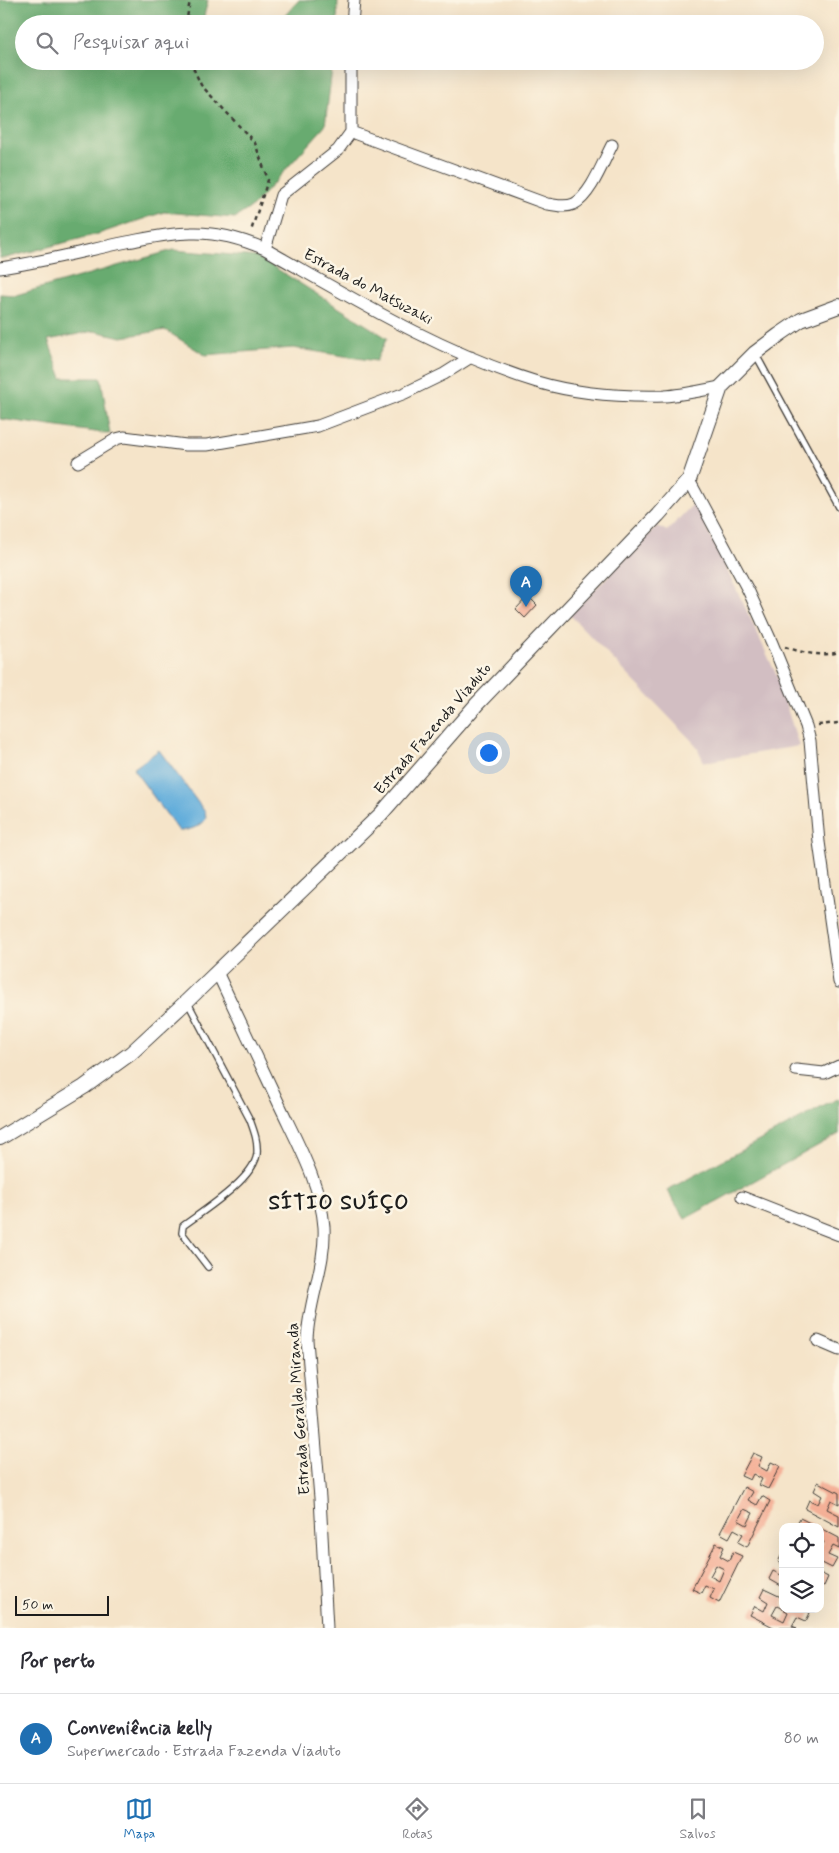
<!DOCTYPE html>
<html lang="pt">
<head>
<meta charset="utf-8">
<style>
	body { margin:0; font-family:Mynerve,sans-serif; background:#f7f7f7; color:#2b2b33 }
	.controls { position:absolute; right:15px; bottom:15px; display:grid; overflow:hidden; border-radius:10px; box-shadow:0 5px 20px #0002 }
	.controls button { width:45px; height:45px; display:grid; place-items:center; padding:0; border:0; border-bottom:1px solid #e1e1e2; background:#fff; color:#2b2b33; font:25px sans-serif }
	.scale { position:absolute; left:15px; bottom:12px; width:94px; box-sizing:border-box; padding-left:5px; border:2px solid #1c1c1c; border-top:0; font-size:14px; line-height:18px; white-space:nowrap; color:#1c1c1c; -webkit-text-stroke:4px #fcf5e5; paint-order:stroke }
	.you { position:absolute; left:488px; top:752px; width:18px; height:18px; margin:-12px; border:4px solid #fff; border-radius:50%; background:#1a73e8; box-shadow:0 0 0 8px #1a73e833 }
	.badge { display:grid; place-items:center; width:32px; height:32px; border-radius:50%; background:#1f6fb2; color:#fff; font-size:16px; font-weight:700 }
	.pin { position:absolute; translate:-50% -41px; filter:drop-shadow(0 1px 2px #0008) }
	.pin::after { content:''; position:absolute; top:26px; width:18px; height:15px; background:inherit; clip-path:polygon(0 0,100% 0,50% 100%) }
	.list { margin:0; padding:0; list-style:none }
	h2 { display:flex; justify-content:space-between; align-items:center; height:65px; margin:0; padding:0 20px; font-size:21px }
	h2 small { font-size:16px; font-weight:400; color:#7c7c81 }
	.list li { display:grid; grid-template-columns:32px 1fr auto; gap:15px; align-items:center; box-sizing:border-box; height:90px; padding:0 20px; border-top:1px solid #e1e1e2 }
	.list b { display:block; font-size:19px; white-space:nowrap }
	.list p { margin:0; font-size:16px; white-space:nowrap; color:#7c7c81 }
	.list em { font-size:16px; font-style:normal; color:#7c7c81 }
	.icon { flex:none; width:28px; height:28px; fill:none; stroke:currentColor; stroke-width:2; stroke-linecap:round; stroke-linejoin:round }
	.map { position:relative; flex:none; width:839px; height:1628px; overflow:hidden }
	.search { position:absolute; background:#fff; box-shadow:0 5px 20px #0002; left:15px; right:15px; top:15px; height:55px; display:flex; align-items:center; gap:12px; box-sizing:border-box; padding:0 18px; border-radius:28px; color:#7c7c81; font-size:19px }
	.sheet { height:155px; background:#fff }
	nav { display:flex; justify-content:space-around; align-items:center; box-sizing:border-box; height:70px; border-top:1px solid #e1e1e2; background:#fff; font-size:14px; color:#7c7c81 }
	nav a { display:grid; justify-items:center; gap:2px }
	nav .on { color:#1f6fb2 }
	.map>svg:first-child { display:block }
	.industrial { fill:#d2bec2 }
	.forest { fill:#68ab6f; stroke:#426446 }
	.water { fill:#63aedb; stroke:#40657c }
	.building { fill:#f4b097; fill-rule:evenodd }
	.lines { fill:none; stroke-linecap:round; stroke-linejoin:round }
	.service-casing { stroke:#3d3a36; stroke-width:8 }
	.minor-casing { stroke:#3d3a36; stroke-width:13 }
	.tertiary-casing { stroke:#3d3a36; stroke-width:16 }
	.path { stroke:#3d3a36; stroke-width:2.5; stroke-dasharray:4 4; stroke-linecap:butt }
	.service { stroke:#fff; stroke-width:5.5 }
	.minor { stroke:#fff; stroke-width:11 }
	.tertiary { stroke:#fff; stroke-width:14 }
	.labels { text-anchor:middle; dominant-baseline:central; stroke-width:5; stroke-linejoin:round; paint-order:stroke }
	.street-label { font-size:16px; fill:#1c1c1c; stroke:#fcf5e5 }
	.district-label { font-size:21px; font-weight:bold; letter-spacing:1px; fill:#1c1c1c; stroke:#fcf5e5 }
</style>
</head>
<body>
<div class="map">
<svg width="839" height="1628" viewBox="0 0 839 1628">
	<rect width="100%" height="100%" fill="#fcf5e5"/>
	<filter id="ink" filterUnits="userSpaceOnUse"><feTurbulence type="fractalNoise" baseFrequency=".02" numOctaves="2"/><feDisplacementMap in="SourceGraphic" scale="10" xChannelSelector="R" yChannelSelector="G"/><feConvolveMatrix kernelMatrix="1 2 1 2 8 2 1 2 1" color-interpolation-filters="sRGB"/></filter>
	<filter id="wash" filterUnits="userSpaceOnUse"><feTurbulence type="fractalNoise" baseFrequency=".0096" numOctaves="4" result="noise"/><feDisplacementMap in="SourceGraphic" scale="20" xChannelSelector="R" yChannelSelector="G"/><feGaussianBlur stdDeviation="1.12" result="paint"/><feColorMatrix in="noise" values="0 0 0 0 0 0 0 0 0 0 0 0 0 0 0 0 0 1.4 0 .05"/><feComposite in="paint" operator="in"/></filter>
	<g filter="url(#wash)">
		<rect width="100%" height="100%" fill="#f5e4c9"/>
		<!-- industrial -->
		<path class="industrial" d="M 694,503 L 746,609 L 776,674 L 799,746 L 704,762 L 696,745 L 570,615 L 657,526 L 667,531 Z"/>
		<!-- forest -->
		<path class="forest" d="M 0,0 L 208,0 L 202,24 L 24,24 L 24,61 L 223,61 L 241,63 L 243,61 L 333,61 L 325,126 L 253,206 L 235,218 L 164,212 L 98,234 L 6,258 L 0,258 Z
			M 299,0 L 338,0 L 337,24 L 277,24 Z
			M 173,250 L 258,257 L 387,338 L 376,361 L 293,348 L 205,355 L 165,330 L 122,337 L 94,331 L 48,340 L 62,378 L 101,378 L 110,434 L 0,419 L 0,294 L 16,295 Z
			M 839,1098 L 839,1134 L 685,1219 L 667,1190 Z"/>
		<!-- water -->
		<path class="water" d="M 159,750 L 205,812 C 206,815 206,818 205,820 C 201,827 186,831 179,831 L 133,769 Z"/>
		<g id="blocks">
			<!-- building -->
			<path class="building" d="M 528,596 L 537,605 L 525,618 L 516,609 Z
				M 753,1453 L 762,1457 L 758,1466 L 767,1471 L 771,1462 L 780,1466 L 768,1489 L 759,1485 L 762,1479 L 753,1474 L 750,1480 L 741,1476 Z
				M 818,1482 L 839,1493 L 839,1504 L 831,1500 L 827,1509 L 839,1515 L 839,1527 L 805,1509 L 809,1500 L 818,1504 L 822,1496 L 814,1491 Z
				M 744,1487 L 753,1492 L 748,1500 L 757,1505 L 762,1496 L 770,1501 L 747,1547 L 738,1542 L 743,1534 L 734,1529 L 729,1538 L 720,1533 ZM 744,1509 L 753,1513 L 747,1525 L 738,1520 Z
				M 800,1518 L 818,1527 L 795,1527 Z
				M 820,1528 L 839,1538 L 839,1549 L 833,1546 L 828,1555 L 837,1559 L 832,1568 L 820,1562 L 820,1549 L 824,1542 L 820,1540 Z
				M 716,1543 L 724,1547 L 720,1556 L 729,1561 L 733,1552 L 742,1556 L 719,1603 L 710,1598 L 714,1589 L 705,1585 L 701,1593 L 692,1589 ZM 716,1565 L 724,1569 L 719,1581 L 710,1576 Z
				M 783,1552 L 783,1564 L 778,1562 Z
				M 773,1571 L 783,1576 L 783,1587 L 769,1579 Z
				M 820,1573 L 828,1577 L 824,1586 L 820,1584 Z
				M 764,1589 L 783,1598 L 783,1609 L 804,1609 L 810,1613 L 806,1621 L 797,1617 L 792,1626 L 797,1628 L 775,1628 L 750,1615 L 755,1606 L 764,1611 L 768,1602 L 760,1597 ZM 777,1606 L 788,1612 L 784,1621 L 772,1615 Z"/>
		</g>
	</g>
	<g filter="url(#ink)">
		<use href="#blocks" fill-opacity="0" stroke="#3d3a36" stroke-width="1"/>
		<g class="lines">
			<defs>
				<path id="service" d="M 755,353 L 839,507
					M 187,1001 L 250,1120 C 254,1131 258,1141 257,1154 C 254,1179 203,1211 183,1226 L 182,1233 L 208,1267"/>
				<path id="minor" d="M 352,24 L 354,0
					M 351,132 L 547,204 C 556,205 565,208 574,204 C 591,195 603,162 612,145
					M 265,249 L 281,195 L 338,150 L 351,132 L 351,61
					M 0,268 C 43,262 84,251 127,242 C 148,238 169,233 191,233 C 216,232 242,239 265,249 C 352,298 440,352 537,382 C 577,394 623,397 665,396 C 683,395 703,390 721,387
					M 78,462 L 116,439 L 124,437 L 186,445 L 207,445 L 318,426 L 405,393 L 444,374 L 471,357
					M 689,480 L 749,592 L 772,643 L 806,726 L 810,741 L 819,842 L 839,982
					M 217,972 C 238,1017 259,1062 280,1106 C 298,1144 321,1185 324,1227 C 326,1265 308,1302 307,1340 L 320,1498 L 327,1628
					M 796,1070 L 824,1073 L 839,1066
					M 742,1197 L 839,1235
					M 818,1341 L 839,1350"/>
				<path id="tertiary" d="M 0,1138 L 84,1087 L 131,1053 L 187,1001 L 381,814 L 477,704 L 658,515 L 689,480 L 721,387 L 755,353 L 779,335 L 801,320 L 839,306"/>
			</defs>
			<!-- service casing -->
			<use href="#service" class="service-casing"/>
			<!-- minor casing -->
			<use href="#minor" class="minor-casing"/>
			<!-- tertiary casing -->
			<use href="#tertiary" class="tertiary-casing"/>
			<!-- path -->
			<path class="path" d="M 186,24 L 190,0
				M 190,61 L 201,85 L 255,143 L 268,180 L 251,231
				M 785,647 C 804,653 819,657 839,652
				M 818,725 L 839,723"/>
			<!-- service -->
			<use href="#service" class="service"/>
			<!-- minor -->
			<use href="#minor" class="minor"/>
			<!-- tertiary -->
			<use href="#tertiary" class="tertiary"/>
		</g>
	</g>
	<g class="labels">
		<!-- street labels -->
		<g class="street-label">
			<text transform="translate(368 287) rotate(28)">Estrada do Matsuzaki</text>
			<text transform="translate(433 729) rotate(-49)">Estrada Fazenda Viaduto</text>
			<text transform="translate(299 1409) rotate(-94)">Estrada Geraldo Miranda</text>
		</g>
		<!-- district labels -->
		<g class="district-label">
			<text x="339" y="1203">SÍTIO SUÍÇO</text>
		</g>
	</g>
</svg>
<div class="controls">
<button><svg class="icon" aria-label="locate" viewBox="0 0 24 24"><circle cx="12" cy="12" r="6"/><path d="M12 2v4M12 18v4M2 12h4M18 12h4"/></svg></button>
<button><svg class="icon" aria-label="layers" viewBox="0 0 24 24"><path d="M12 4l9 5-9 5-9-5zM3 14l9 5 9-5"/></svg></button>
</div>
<div class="scale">50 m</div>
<div class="you"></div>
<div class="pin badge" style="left:526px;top:607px">A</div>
<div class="search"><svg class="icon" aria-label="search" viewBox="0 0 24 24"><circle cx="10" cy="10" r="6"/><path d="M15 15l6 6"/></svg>Pesquisar aqui</div>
</div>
<section class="sheet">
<h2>Por perto<small></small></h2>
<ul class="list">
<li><span class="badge">A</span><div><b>Conveniência kelly</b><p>Supermercado · Estrada Fazenda Viaduto</p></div><em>80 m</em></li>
</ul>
</section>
<nav>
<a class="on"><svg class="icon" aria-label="map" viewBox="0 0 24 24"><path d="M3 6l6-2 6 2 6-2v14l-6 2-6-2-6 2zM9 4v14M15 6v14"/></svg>Mapa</a>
<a><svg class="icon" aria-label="directions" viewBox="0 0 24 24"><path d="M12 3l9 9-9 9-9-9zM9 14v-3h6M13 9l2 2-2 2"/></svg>Rotas</a>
<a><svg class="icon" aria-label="saved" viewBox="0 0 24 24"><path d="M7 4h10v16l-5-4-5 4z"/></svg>Salvos</a>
</nav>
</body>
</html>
